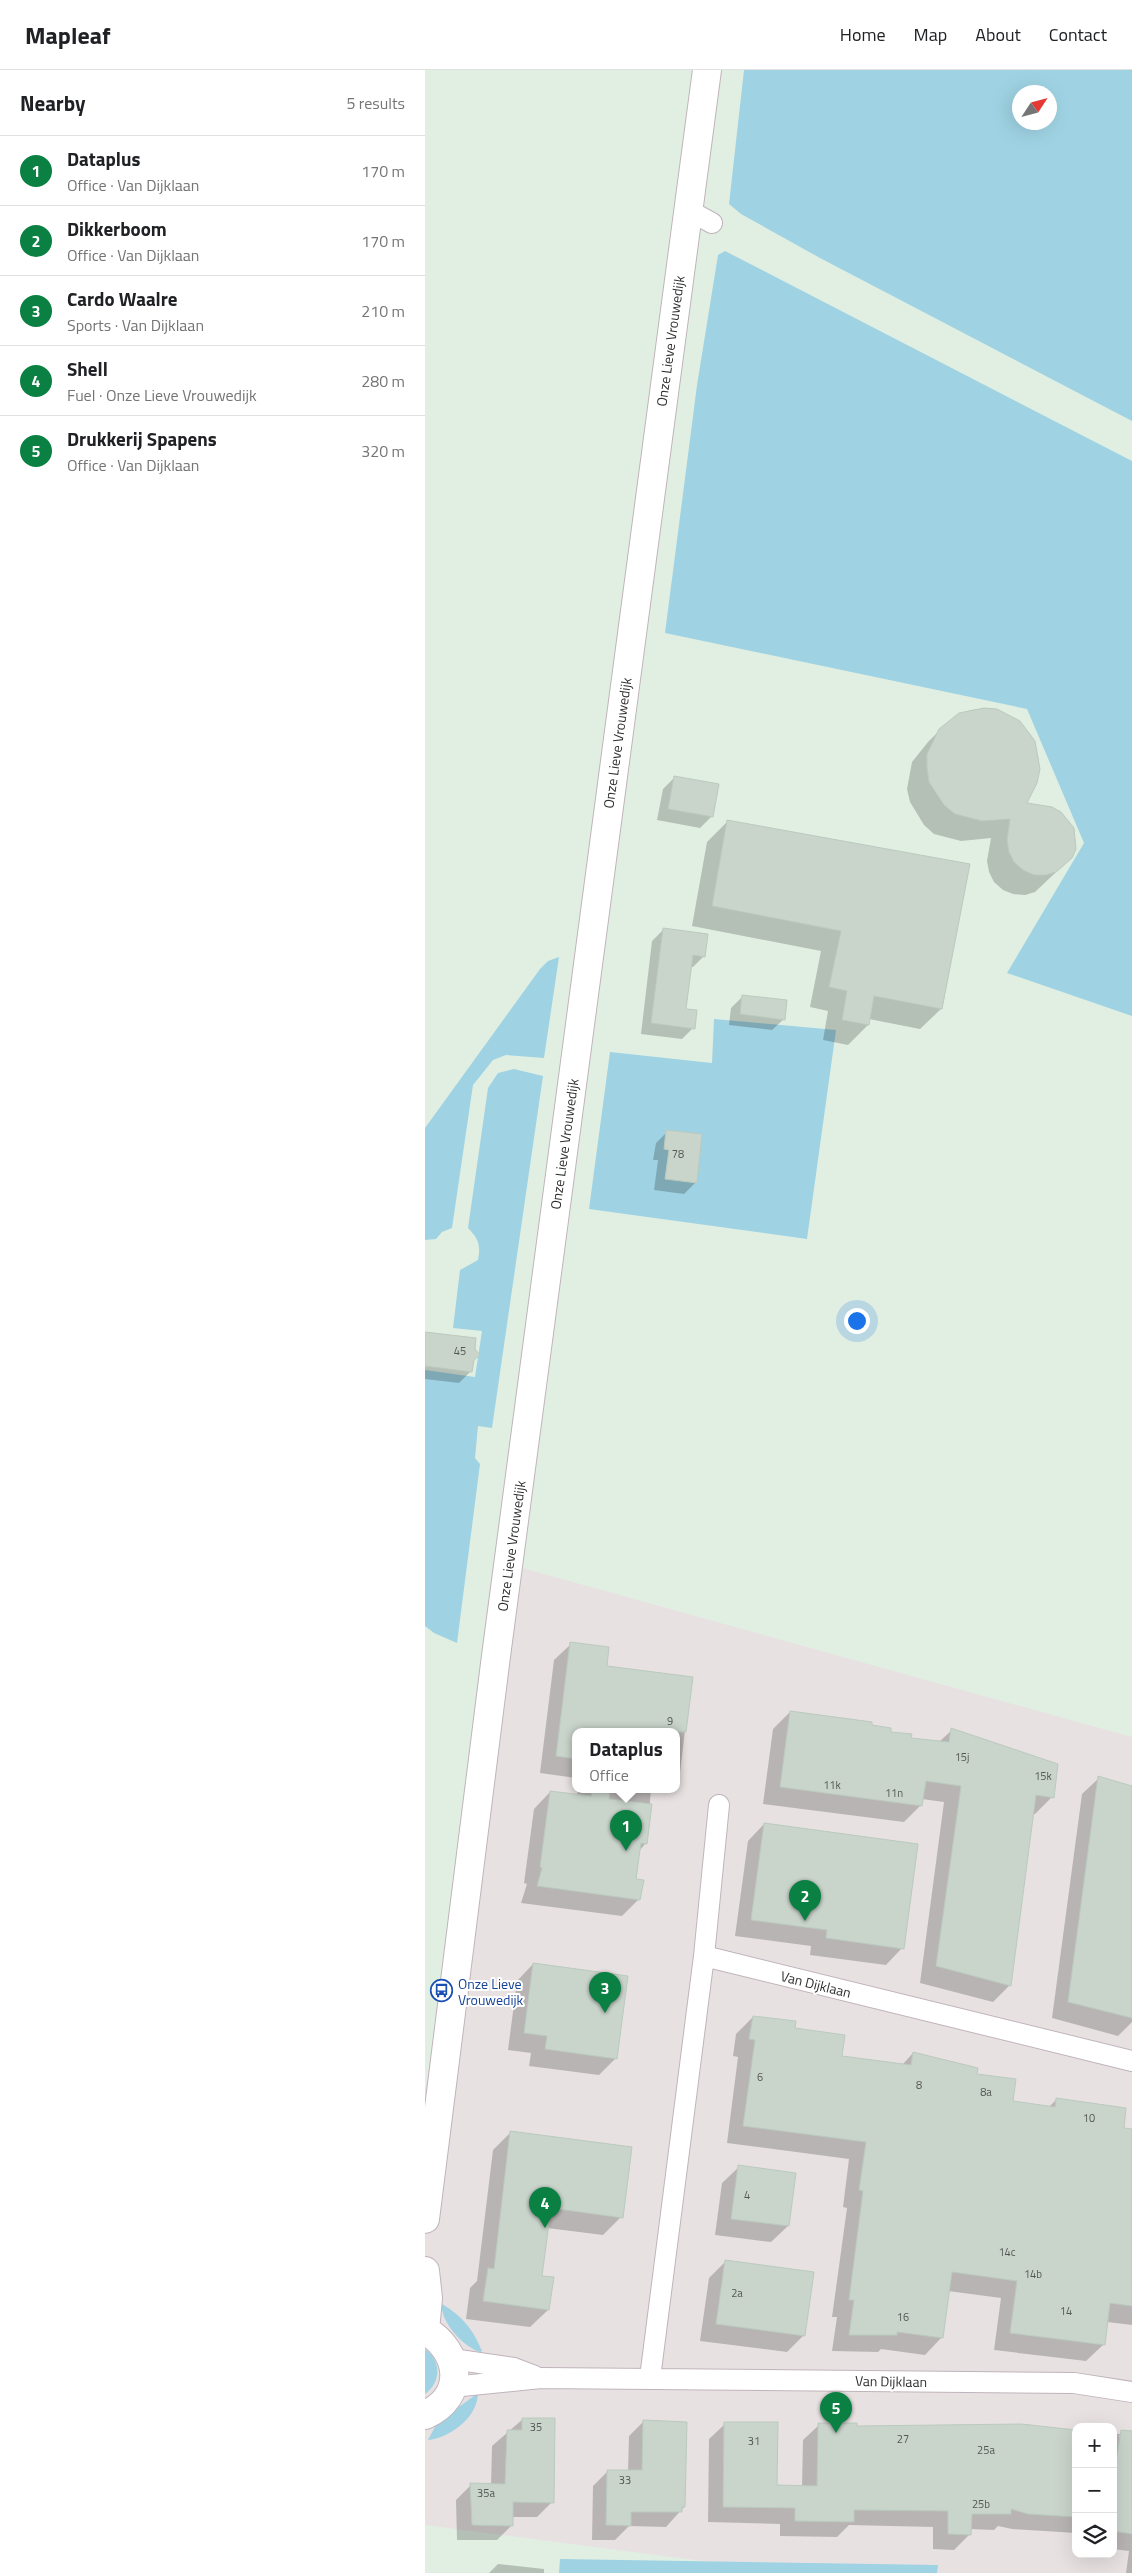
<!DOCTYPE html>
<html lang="en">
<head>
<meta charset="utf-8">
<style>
	body { margin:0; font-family:"Titillium Web",sans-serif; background:#f2f2f2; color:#202124 }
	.controls { position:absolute; right:15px; bottom:15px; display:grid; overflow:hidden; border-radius:10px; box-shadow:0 5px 20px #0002 }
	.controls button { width:45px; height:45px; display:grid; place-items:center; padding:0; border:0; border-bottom:1px solid #e0e0e0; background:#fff; color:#202124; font:25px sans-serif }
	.compass { position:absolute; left:587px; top:15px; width:45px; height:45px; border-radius:50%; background:#fff; box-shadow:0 5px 20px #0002; rotate:54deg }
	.you { position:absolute; left:431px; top:1250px; width:18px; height:18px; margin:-12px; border:4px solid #fff; border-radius:50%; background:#1a73e8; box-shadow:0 0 0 8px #1a73e833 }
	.badge { display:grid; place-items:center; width:32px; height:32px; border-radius:50%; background:#0b8043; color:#fff; font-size:16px; font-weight:700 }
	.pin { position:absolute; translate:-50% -41px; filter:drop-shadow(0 1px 2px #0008) }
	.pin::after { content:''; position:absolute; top:26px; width:18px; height:15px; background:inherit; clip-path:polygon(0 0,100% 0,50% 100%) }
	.popup { position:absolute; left:147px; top:1658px; width:108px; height:65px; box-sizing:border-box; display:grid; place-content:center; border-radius:10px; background:#fff; filter:drop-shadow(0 1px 4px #0005); font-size:16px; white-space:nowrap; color:#757577 }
	.popup b { font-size:19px; color:#202124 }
	.popup::after { content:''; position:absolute; left:50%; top:100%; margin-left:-10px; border:10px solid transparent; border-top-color:#fff }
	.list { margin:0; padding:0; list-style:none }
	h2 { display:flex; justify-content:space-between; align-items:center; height:65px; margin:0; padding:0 20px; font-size:21px }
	h2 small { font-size:16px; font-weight:400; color:#757577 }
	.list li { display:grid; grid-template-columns:32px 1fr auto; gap:15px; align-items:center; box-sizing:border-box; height:70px; padding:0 20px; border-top:1px solid #e0e0e0 }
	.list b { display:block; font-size:19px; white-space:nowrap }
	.list p { margin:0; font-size:16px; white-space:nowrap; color:#757577 }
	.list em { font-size:16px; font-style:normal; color:#757577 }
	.icon { flex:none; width:28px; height:28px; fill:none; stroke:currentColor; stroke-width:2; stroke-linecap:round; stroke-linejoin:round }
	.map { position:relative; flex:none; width:707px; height:2503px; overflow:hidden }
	header { display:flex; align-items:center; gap:30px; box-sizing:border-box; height:70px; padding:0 25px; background:#fff; border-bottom:1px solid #e0e0e0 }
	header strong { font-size:24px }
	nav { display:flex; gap:28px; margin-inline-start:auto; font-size:18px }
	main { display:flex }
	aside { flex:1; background:#fff }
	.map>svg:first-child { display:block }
	.industrial { fill:#e8e1e2; fill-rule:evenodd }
	.green { fill:#9fd3e3; fill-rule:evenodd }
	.shadow { fill:#0003 }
	.building { fill:#c9d4cb; stroke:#bacabe }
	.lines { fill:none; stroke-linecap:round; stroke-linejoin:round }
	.street-casing { stroke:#c0b4bc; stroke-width:22 }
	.secondary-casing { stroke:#c0b4bc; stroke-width:30 }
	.street { stroke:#fff; stroke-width:20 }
	.secondary { stroke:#fff; stroke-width:28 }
	.labels { text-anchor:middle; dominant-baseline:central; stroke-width:4; stroke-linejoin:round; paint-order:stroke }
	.number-label { font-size:11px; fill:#555855 }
	.street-label { font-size:14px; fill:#2e2e2e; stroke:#fff }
	.transit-label { font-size:14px; fill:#164399; stroke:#fff; text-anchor:start }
</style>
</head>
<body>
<header>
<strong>Mapleaf</strong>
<nav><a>Home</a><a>Map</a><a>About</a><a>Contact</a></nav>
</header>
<main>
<aside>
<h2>Nearby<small>5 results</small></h2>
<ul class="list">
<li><span class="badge">1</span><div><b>Dataplus</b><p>Office · Van Dijklaan</p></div><em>170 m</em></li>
<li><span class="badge">2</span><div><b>Dikkerboom</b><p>Office · Van Dijklaan</p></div><em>170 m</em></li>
<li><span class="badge">3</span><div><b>Cardo Waalre</b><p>Sports · Van Dijklaan</p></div><em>210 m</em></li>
<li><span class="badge">4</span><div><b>Shell</b><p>Fuel · Onze Lieve Vrouwedijk</p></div><em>280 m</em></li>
<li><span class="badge">5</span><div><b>Drukkerij Spapens</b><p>Office · Van Dijklaan</p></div><em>320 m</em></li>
</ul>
</aside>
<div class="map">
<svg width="707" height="2503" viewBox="0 0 707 2503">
	<rect width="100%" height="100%" fill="#e1efe3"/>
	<!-- industrial -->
	<path class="industrial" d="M 83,1494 L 707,1667 L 707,2503 L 369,2503 L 0,2455 L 0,2022 ZM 151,1662 L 251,1662 L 251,1720 L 151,1720 ZM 651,2357 L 688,2357 L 688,2484 L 651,2484 Z"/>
	<!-- green -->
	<path class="green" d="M 319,0 L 707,0 L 707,351 L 395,188 L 316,144 L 304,134 ZM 624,22 L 624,52 L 594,52 L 594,22 Z
		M 300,181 L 707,391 L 707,946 L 582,903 L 659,773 L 602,639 L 240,563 L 272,315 L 293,185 Z
		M 134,887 L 119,988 L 81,985 L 68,990 L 48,1015 L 27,1158 L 17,1162 L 11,1169 L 0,1170 L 0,1058 L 115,899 L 123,891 Z
		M 289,949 L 411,960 L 382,1169 L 164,1139 L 185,982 L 287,993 Z
		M 89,999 L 118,1006 L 67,1358 L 53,1356 L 50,1388 L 55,1394 L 32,1573 L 9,1563 L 0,1556 L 0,1300 L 50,1307 L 57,1261 L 28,1258 L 35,1200 L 53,1190 C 56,1175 53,1168 43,1158 L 63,1018 L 73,1003 Z
		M 17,2234 C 37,2246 48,2259 57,2281 L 55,2282 C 39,2277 15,2252 17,2234 Z
		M 0,2279 C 17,2291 16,2312 0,2324 Z
		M 53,2323 C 53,2347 25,2368 3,2370 L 12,2353 Z
		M 135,2489 L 513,2495 L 512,2503 L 134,2503 Z"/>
	<!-- shadow -->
	<path class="shadow" d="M 559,639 L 602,661 L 613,685 L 614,699 L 600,734 L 646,788 L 610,822 L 600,825 L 588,824 L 578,820 L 569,812 L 564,802 L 562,791 L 566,768 L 536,771 L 509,764 L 499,755 L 485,732 L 482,719 L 487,692 L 503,672 L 524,651 L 546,640 Z
		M 249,708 L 287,746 L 275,758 L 232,750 L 238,719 Z
		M 302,752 L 516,939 L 495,959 L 444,949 L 443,955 L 423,975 L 398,970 L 403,941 L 385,937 L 396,881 L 267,856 L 282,772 Z
		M 238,860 L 279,886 L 268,897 L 265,897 L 260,940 L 268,958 L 257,969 L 216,964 L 227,871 Z
		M 318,926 L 359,949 L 347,960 L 304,955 L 306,938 Z
		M 242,1062 L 271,1112 L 259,1124 L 229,1120 L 233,1090 L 228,1090 L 231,1073 Z
		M 0,1263 L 47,1291 L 46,1301 L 34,1313 L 0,1309 Z
		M 146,1574 L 180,1597 L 266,1609 L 255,1703 L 251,1707 L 251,1662 L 151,1662 L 151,1708 L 115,1703 L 129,1590 Z
		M 365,1642 L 445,1656 L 485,1669 L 514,1672 L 527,1660 L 627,1727 L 610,1744 L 607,1744 L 585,1915 L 568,1932 L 495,1913 L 519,1732 L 497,1729 L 496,1735 L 479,1752 L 338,1734 L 348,1659 Z
		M 674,1708 L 707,1718 L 707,1952 L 693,1966 L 627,1948 L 657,1724 Z
		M 153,1720 L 226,1720 L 221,1773 L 214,1781 L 210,1810 L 213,1830 L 197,1846 L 96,1833 L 102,1814 L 99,1813 L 109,1739 L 125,1722 L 152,1726 Z
		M 339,1754 L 477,1878 L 461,1895 L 385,1885 L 386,1876 L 310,1866 L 323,1771 Z
		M 108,1894 L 191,1988 L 174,2005 L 104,1996 L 106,1983 L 83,1980 L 92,1911 Z
		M 328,1947 L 369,1959 L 416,1987 L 477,1995 L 488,1983 L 551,2005 L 587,2033 L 624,2037 L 631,2030 L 695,2077 L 707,2079 L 707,2255 L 682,2252 L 679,2274 L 661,2291 L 569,2280 L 576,2228 L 523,2221 L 517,2267 L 500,2285 L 456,2279 L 453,2282 L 407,2281 L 412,2247 L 407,2247 L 422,2138 L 418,2137 L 424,2089 L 302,2073 L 313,1987 L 308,1986 L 311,1964 Z
		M 86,2062 L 196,2147 L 178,2165 L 122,2158 L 116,2207 L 123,2240 L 105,2257 L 41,2249 L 45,2218 L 52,2211 L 68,2080 Z
		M 314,2097 L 363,2156 L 346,2172 L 290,2165 L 297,2113 Z
		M 300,2192 L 379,2265 L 362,2282 L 275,2271 L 284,2208 Z
		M 98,2349 L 127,2432 L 112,2447 L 87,2447 L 87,2455 L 72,2470 L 32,2470 L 31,2430 L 46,2415 L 66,2415 L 67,2376 Z
		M 219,2351 L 259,2437 L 241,2457 L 204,2456 L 190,2470 L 167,2470 L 168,2416 L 183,2401 L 203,2402 L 204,2366 Z
		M 300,2354 L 351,2416 L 377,2417 L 378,2370 L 394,2355 L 430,2358 L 651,2360 L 651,2463 L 587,2459 L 573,2456 L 569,2460 L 545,2459 L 545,2464 L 529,2480 L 508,2479 L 508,2457 L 424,2455 L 412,2467 L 355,2466 L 355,2454 L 283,2452 L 284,2369 Z
		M 688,2363 L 695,2364 L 694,2367 L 707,2369 L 707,2503 L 701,2503 L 704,2481 L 688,2479 Z
		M 73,2494 L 119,2499 L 119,2503 L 64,2503 Z"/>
	<!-- building -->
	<path class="building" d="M 559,638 L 572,639 L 595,651 L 610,671 L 615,699 L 612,713 L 602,733 L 627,737 L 636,742 L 649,758 L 651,779 L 647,788 L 631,802 L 621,805 L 609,805 L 598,800 L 589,792 L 584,782 L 582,770 L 585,749 L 557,751 L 530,744 L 519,735 L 504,712 L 502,698 L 502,684 L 514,659 L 534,643 Z
		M 249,706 L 294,714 L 288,747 L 243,739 Z
		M 302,750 L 545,794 L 517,939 L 449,926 L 444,955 L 417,950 L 422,921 L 404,917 L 416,861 L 287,836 Z
		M 238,858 L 283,864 L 280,887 L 268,885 L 261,939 L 272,940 L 270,959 L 226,953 Z
		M 317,925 L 362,930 L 360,950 L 315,944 Z
		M 241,1060 L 277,1064 L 272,1113 L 240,1109 L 244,1080 L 239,1079 Z
		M 0,1262 L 51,1268 L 50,1279 L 55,1285 L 49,1290 L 47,1302 L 0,1296 Z
		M 145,1572 L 184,1577 L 182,1596 L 268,1607 L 261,1662 L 151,1662 L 151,1689 L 131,1686 Z
		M 365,1641 L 447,1652 L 447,1655 L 466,1658 L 466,1662 L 487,1664 L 486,1668 L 524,1672 L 526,1658 L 633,1694 L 629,1728 L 611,1725 L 586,1916 L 511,1896 L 536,1716 L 501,1711 L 497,1736 L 355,1717 Z
		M 673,1706 L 707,1716 L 707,1948 L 643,1932 Z
		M 167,1720 L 185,1720 L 184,1729 L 227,1734 L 222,1774 L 216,1773 L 211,1809 L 219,1810 L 215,1830 L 112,1816 L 117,1798 L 115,1797 L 125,1721 L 166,1726 Z
		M 339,1753 L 493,1774 L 479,1879 L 401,1868 L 402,1860 L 326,1850 Z
		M 108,1893 L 203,1906 L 192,1989 L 120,1979 L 122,1966 L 99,1963 Z
		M 328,1946 L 371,1951 L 370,1958 L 420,1965 L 417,1986 L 486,1995 L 488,1982 L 553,1998 L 552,2004 L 591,2009 L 588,2031 L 630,2037 L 631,2028 L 701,2038 L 699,2058 L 707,2059 L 707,2236 L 685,2233 L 680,2275 L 585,2263 L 592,2211 L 527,2202 L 518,2268 L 472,2262 L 472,2265 L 424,2265 L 429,2230 L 424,2230 L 438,2121 L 434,2120 L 441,2072 L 318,2056 L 330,1970 L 324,1969 Z
		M 85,2061 L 207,2077 L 198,2148 L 126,2138 L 117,2206 L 129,2207 L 124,2240 L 58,2231 L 63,2198 L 69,2199 Z
		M 313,2095 L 371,2103 L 364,2156 L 306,2149 Z
		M 300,2190 L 389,2202 L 380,2266 L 291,2254 Z
		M 97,2348 L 130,2348 L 129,2433 L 88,2432 L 88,2456 L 47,2455 L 45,2413 L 80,2414 L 82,2360 L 97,2360 Z
		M 218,2350 L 262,2352 L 260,2437 L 257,2437 L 257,2442 L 206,2442 L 206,2456 L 181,2455 L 182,2400 L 217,2400 Z
		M 299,2352 L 353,2352 L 352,2415 L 392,2416 L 393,2353 L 432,2353 L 432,2356 L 596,2354 L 651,2360 L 651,2447 L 603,2444 L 586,2439 L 586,2444 L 547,2444 L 546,2465 L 523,2464 L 523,2441 L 429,2440 L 429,2452 L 370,2451 L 370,2438 L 298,2437 Z
		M 696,2360 L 707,2361 L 707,2464 L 688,2461 L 688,2413 Z"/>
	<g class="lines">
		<defs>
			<path id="street" d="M 263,140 L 287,153
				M 279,1886 L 707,1991
				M 27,2289 L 89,2298 L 110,2306
				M 225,2308 L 279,1886 L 294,1735
				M 27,2317 L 116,2308 L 649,2313 L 707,2322"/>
			<path id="secondary" d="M 0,2149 L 71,1586 L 282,0
				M 0,2201 L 3,2228 L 0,2260
				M 0,2260 C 36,2281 42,2326 0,2345"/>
		</defs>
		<!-- street casing -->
		<use href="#street" class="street-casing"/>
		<!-- secondary casing -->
		<use href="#secondary" class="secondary-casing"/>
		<!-- street -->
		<use href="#street" class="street"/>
		<!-- secondary -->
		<use href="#secondary" class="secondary"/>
	</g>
	<!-- icons -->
	<defs>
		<symbol id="bus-ring" viewBox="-11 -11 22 22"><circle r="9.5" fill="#fff" stroke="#1a4fb4" stroke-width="1.5"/><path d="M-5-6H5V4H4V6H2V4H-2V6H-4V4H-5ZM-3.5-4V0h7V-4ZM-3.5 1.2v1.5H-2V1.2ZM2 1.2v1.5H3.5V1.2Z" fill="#1a4fb4"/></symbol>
	</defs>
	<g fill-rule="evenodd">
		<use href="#bus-ring" x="4" y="1908" width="25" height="25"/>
	</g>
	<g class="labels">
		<!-- number labels -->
		<g class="number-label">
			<text x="253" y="1084">78</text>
			<text x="35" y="1281">45</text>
			<text x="245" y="1651">9</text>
			<text x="537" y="1687">15j</text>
			<text x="618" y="1706">15k</text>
			<text x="407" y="1715">11k</text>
			<text x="469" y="1723">11n</text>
			<text x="335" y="2007">6</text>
			<text x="494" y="2015">8</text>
			<text x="561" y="2022">8a</text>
			<text x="664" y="2048">10</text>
			<text x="322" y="2125">4</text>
			<text x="582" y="2182">14c</text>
			<text x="608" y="2204">14b</text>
			<text x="312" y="2223">2a</text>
			<text x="641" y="2241">14</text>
			<text x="478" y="2247">16</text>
			<text x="111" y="2357">35</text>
			<text x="478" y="2369">27</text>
			<text x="329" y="2371">31</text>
			<text x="561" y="2380">25a</text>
			<text x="200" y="2410">33</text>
			<text x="61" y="2423">35a</text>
			<text x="556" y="2434">25b</text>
		</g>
		<!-- street labels -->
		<g class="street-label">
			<text transform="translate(245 271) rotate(-82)">Onze Lieve Vrouwedijk</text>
			<text transform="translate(192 673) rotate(-82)">Onze Lieve Vrouwedijk</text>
			<text transform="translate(139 1074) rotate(-82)">Onze Lieve Vrouwedijk</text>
			<text transform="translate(86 1476) rotate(-82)">Onze Lieve Vrouwedijk</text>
			<text transform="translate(391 1914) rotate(14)">Van Dijklaan</text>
			<text transform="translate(466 2311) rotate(1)">Van Dijklaan</text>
		</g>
		<!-- transit labels -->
		<g class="transit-label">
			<text x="33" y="1913">Onze Lieve<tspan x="33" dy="16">Vrouwedijk</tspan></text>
		</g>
	</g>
</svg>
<div class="controls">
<button>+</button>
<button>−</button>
<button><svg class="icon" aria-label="layers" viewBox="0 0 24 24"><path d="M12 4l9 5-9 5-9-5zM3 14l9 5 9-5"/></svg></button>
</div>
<svg class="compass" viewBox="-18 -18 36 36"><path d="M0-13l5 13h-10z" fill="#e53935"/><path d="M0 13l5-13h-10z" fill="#757577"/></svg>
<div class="you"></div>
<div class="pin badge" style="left:201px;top:1781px">1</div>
<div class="popup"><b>Dataplus</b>Office</div>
<div class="pin badge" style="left:380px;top:1851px">2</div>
<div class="pin badge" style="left:180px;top:1943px">3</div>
<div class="pin badge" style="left:120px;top:2158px">4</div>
<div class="pin badge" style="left:411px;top:2363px">5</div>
</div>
</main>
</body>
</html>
